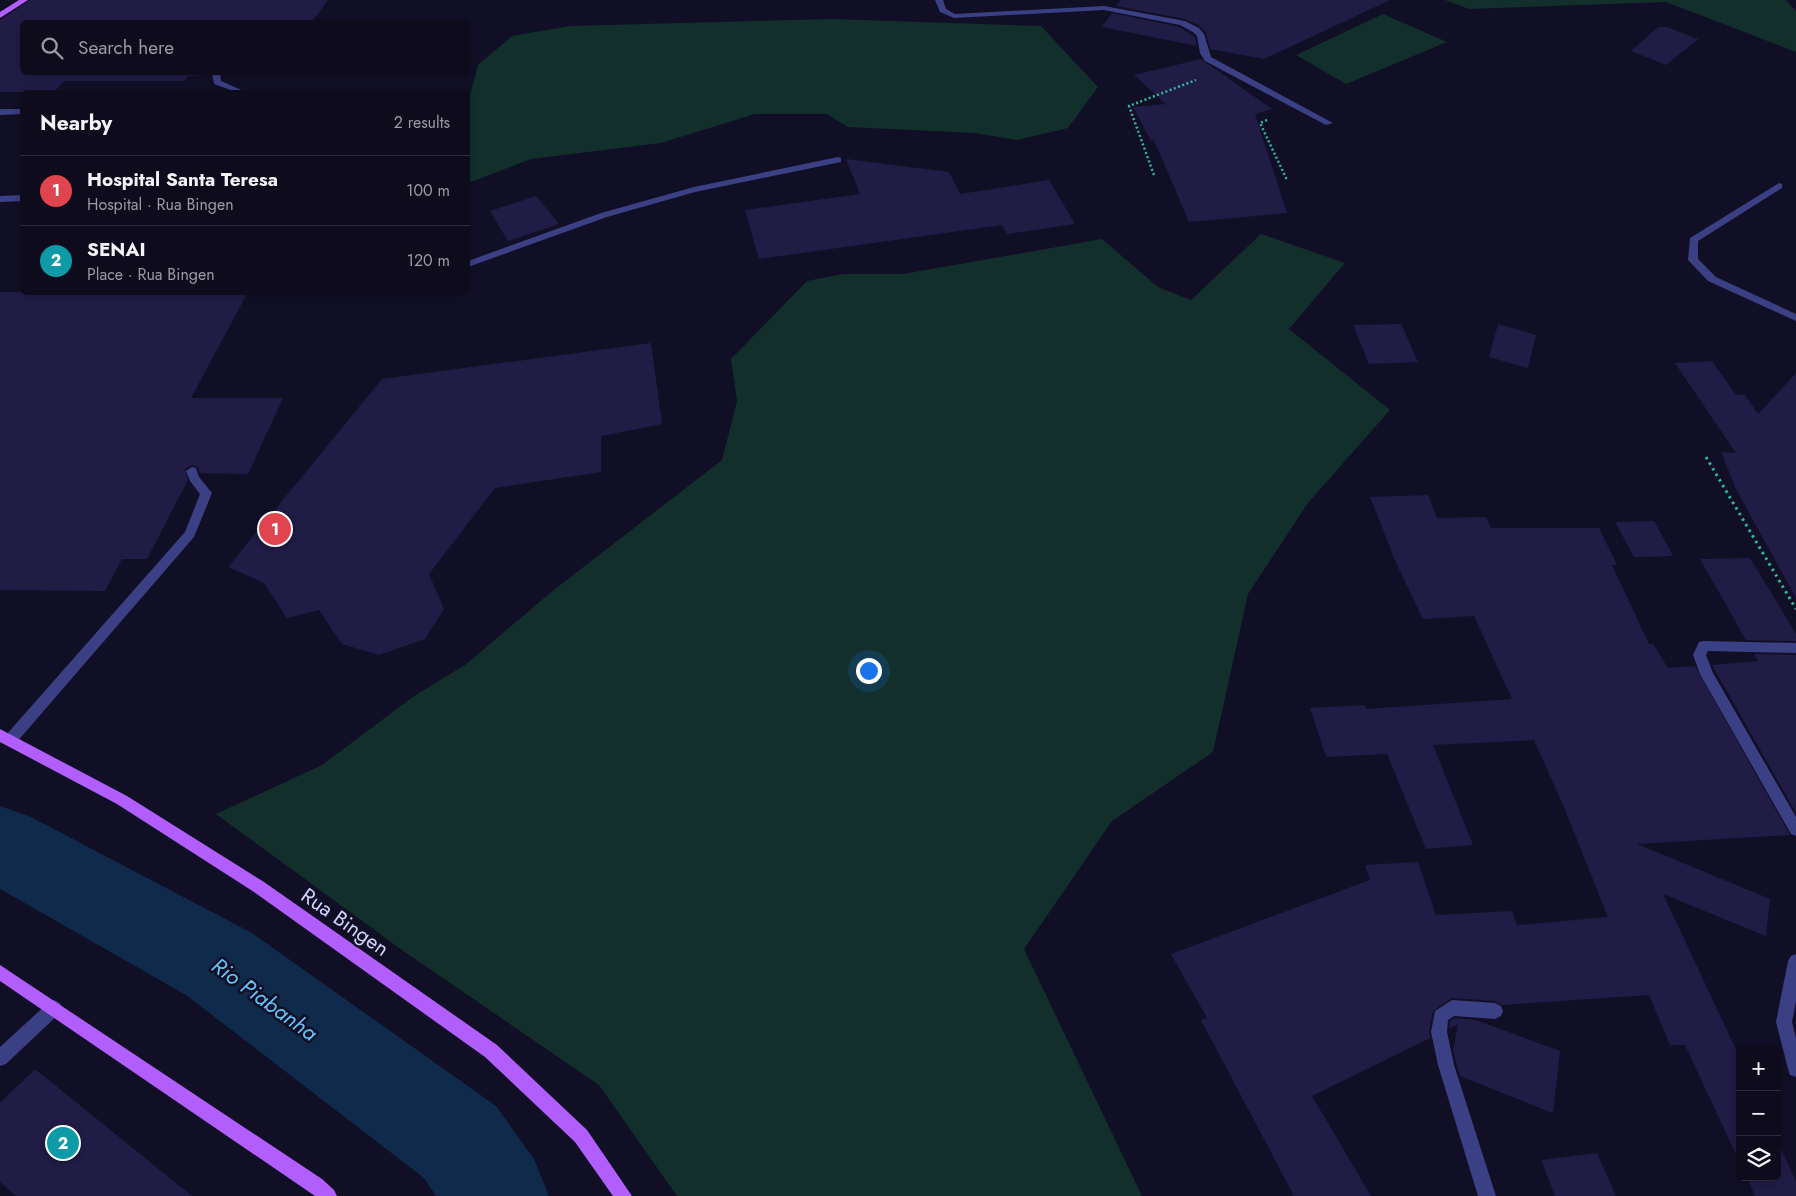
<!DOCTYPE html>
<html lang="en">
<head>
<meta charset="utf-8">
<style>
	body { margin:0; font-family:Jost,sans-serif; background:#1b1929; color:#f1f3f6 }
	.controls { position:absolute; right:15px; bottom:15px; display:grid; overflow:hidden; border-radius:8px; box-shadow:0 2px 8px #0003 }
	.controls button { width:45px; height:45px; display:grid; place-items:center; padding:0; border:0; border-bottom:1px solid #2d2b3b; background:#0d0b1c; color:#f1f3f6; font:25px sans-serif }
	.you { position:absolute; left:868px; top:670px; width:18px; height:18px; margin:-12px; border:4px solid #fff; border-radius:50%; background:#1a73e8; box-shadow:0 0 0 8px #1a73e833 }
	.badge { display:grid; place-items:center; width:32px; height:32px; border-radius:50%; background:#05f8fa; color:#fff; font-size:16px; font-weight:700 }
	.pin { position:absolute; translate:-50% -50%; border:2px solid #fff; box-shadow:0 1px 5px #0006 }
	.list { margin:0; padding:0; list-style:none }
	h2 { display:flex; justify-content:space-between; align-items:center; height:65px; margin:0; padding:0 20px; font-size:21px }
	h2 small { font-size:16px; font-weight:400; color:#9a9ba3 }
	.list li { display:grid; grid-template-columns:32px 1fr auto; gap:15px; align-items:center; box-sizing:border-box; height:70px; padding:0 20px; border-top:1px solid #2d2b3b }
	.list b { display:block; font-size:19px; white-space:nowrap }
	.list p { margin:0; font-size:16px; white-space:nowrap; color:#9a9ba3 }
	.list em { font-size:16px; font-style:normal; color:#9a9ba3 }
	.icon { flex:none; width:28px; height:28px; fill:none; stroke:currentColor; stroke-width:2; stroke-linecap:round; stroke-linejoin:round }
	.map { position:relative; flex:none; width:1796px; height:1196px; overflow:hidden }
	.search { position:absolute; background:#0d0b1c; box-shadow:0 2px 8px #0003; left:20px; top:20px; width:450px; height:55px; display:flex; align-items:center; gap:12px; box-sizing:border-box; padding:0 18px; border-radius:8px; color:#9a9ba3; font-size:19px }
	.panel { position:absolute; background:#0d0b1c; box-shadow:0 2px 8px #0003; left:20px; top:90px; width:450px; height:205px; border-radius:8px }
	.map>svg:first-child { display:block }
	.green { fill:#122f2b }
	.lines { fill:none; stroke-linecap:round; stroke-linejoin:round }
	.river { fill:#0f2a4a; fill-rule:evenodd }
	.building { fill:#201c46 }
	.path-far1 { stroke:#31b5a1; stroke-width:2.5; stroke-dasharray:2 2.5; stroke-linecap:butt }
	.path { stroke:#31b5a1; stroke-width:3; stroke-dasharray:2.5 4; stroke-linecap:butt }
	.service { fill:#3b3f83; fill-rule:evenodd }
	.minor { fill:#3b3f83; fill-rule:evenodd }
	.primary { fill:#b25efc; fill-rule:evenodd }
	.labels { text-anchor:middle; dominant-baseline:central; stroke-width:5; stroke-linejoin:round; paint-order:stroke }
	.near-street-label { font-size:21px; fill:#d5d4fe; stroke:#110f25 }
	.near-water-label { font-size:22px; font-style:italic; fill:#64c4fc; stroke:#110f25 }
</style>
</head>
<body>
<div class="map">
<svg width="1796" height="1196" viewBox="0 0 1796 1196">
	<rect width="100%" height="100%" fill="#110f25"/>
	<!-- green -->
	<path class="green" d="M 1445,0 L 1786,0 L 1796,11 L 1796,52 L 1666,2 L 1469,9 Z
		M 1383,14 L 1447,42 L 1346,84 L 1296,55 Z
		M 832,19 L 1041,26 L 1098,87 L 1068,128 L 1017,140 L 975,133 L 848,127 L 827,114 L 755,114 L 661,143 L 531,159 L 468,183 L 468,103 L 478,65 L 512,36 L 570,26 Z
		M 1261,234 L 1345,263 L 1289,329 L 1390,410 L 1308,503 L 1248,594 L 1213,752 L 1112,821 L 1024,949 L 1142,1196 L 677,1196 L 599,1085 L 402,950 L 216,814 L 322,765 L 414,696 L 465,665 L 555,589 L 722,460 L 737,401 L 731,359 L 807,281 L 843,274 L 903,274 L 1102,239 L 1158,287 L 1191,300 Z"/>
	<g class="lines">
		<!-- river -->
		<path class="river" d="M 0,806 L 31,817 L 252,933 L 496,1106 L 534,1159 L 549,1196 L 436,1196 L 424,1178 L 186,995 L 0,889 Z"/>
	</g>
	<!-- building -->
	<path class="building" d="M 30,0 L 328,0 L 312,22 L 22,22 L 22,72 L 210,72 L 211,75 L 188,76 L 185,81 L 64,81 L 54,92 L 0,92 L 0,20 Z
		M 1121,0 L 1390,0 L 1264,59 L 1210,49 L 1206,33 L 1200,26 L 1185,19 L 1116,6 Z
		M 1112,13 L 1179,27 L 1195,37 L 1197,46 L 1102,27 Z
		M 1658,27 L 1667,27 L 1698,39 L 1666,65 L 1631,51 Z
		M 1201,59 L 1272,109 L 1255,114 L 1287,213 L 1189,222 L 1154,140 L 1151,141 L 1133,107 L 1166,104 L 1134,75 Z
		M 846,159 L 949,172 L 960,194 L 1049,180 L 1075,224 L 1007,234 L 1002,225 L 759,259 L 745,210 L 860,194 Z
		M 536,196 L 559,224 L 508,241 L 490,211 Z
		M 0,292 L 248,292 L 191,398 L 283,398 L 248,474 L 200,473 L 198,467 L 192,465 L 185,469 L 188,480 L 147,559 L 122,559 L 105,591 L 0,590 Z
		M 1401,324 L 1418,362 L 1369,364 L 1353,325 Z
		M 1498,324 L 1536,335 L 1528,368 L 1489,357 Z
		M 651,343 L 662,424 L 601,436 L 601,472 L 495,488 L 429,574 L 444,609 L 425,639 L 379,655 L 342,644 L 319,610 L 287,618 L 264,583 L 228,567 L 382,379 Z
		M 1712,361 L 1736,395 L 1744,394 L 1758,414 L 1796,373 L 1796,598 L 1736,489 L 1721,452 L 1736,453 L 1675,363 Z
		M 1428,495 L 1437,518 L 1486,517 L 1491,528 L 1599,528 L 1617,565 L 1612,565 L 1649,644 L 1653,644 L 1668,668 L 1695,666 L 1790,835 L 1637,844 L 1770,899 L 1766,936 L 1663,894 L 1740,1058 L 1740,1163 L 1685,1045 L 1670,1045 L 1649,995 L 1502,1005 L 1495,1001 L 1452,998 L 1433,1011 L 1429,1032 L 1430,1038 L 1312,1096 L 1371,1196 L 1294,1196 L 1201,1020 L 1207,1018 L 1171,954 L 1370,880 L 1365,865 L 1418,862 L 1436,915 L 1512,911 L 1517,925 L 1608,917 L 1564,807 L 1534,740 L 1433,745 L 1473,845 L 1426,849 L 1387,754 L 1326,757 L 1310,708 L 1365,705 L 1366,709 L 1512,699 L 1474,616 L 1423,619 L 1397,565 L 1370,497 Z
		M 1654,521 L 1673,556 L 1634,557 L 1615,522 Z
		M 1750,558 L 1796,634 L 1796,641 L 1746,640 L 1700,559 Z
		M 1754,654 L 1796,655 L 1796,813 L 1712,665 L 1758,661 Z
		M 1454,1018 L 1476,1020 L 1560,1051 L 1553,1113 L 1460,1076 L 1453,1051 L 1458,1024 L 1449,1029 L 1450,1021 Z
		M 35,1069 L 192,1196 L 16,1196 L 0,1182 L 0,1103 Z
		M 1777,1140 L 1796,1181 L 1796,1196 L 1755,1196 L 1747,1177 L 1777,1177 Z
		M 1597,1153 L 1616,1196 L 1555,1196 L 1541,1160 Z"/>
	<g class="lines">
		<!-- path-far1 -->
		<path class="path-far1" d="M 1267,120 L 1260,123 L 1287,180
			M 1154,175 L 1129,106 L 1196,80"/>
		<!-- path -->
		<path class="path" d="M 1706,457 L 1796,609"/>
		<!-- service -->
		<path class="service" d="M 212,72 L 220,72 L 221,81 L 246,92 L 236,92 L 214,84 Z
			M 0,109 L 22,109 L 22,114 L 0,115 Z
			M 838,157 L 841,158 L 841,162 L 695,192 L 607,217 L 468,267 L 468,261 L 601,213 L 694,187 Z
			M 22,195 L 22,201 L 0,202 L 0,196 Z
			M 192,467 L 196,468 L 199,477 L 212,493 L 194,537 L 16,743 L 11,745 L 6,743 L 4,739 L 6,735 L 185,532 L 200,494 L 190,481 L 186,471 Z
			M 54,1000 L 60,1003 L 62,1008 L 60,1013 L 6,1064 L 0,1066 L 0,1047 L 48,1003 Z
			M 1452,1000 L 1495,1003 L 1501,1006 L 1503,1011 L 1501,1016 L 1495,1019 L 1454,1016 L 1448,1020 L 1447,1032 L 1454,1065 L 1496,1196 L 1478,1196 L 1438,1065 L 1431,1032 L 1435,1011 Z"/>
		<!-- minor -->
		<path class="minor" d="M 935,0 L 943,0 L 946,9 L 955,14 L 1104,6 L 1185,21 L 1199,28 L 1204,34 L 1211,57 L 1333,123 L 1326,125 L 1205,61 L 1200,53 L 1197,36 L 1193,32 L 1180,25 L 1104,10 L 954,18 L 940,12 Z
			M 1779,183 L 1782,184 L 1782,188 L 1698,241 L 1698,259 L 1716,277 L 1796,314 L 1796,321 L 1708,281 L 1688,260 L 1690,238 Z
			M 1704,641 L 1796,643 L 1796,653 L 1708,651 L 1706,655 L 1713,673 L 1796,817 L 1796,836 L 1791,834 L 1700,674 L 1693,655 L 1699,642 Z
			M 1796,954 L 1796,1001 L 1792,1022 L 1796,1038 L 1796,1077 L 1790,1075 L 1788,1069 L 1776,1022 L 1788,961 L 1791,956 Z"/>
		<!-- primary -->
		<path class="primary" d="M 19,0 L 28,0 L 0,18 L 0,12 Z
			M 0,729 L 127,796 L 264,882 L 497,1045 L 587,1130 L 632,1196 L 613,1196 L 575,1142 L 485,1057 L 254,892 L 117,804 L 0,742 Z
			M 0,965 L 322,1179 L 334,1190 L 337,1196 L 315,1196 L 0,981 Z"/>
	</g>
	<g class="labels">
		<!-- near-street labels -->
		<g class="near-street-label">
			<text transform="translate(345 922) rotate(35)">Rua Bingen</text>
		</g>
		<!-- near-water labels -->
		<g class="near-water-label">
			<text transform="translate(265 999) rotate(36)">Rio Piabanha</text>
		</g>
	</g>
</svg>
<div class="controls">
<button>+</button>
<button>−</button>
<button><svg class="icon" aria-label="layers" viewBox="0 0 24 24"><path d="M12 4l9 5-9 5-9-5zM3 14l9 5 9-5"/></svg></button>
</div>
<div class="you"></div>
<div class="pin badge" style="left:275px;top:529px;background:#e0444e">1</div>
<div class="pin badge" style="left:63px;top:1143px;background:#0f9aa8">2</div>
<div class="search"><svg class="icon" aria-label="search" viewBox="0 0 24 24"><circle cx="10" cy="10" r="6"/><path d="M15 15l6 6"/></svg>Search here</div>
<section class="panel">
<h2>Nearby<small>2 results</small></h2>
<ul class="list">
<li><span class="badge" style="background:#e0444e">1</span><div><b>Hospital Santa Teresa</b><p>Hospital · Rua Bingen</p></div><em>100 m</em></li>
<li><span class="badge" style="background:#0f9aa8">2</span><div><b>SENAI</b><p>Place · Rua Bingen</p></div><em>120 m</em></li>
</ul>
</section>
</div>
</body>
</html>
